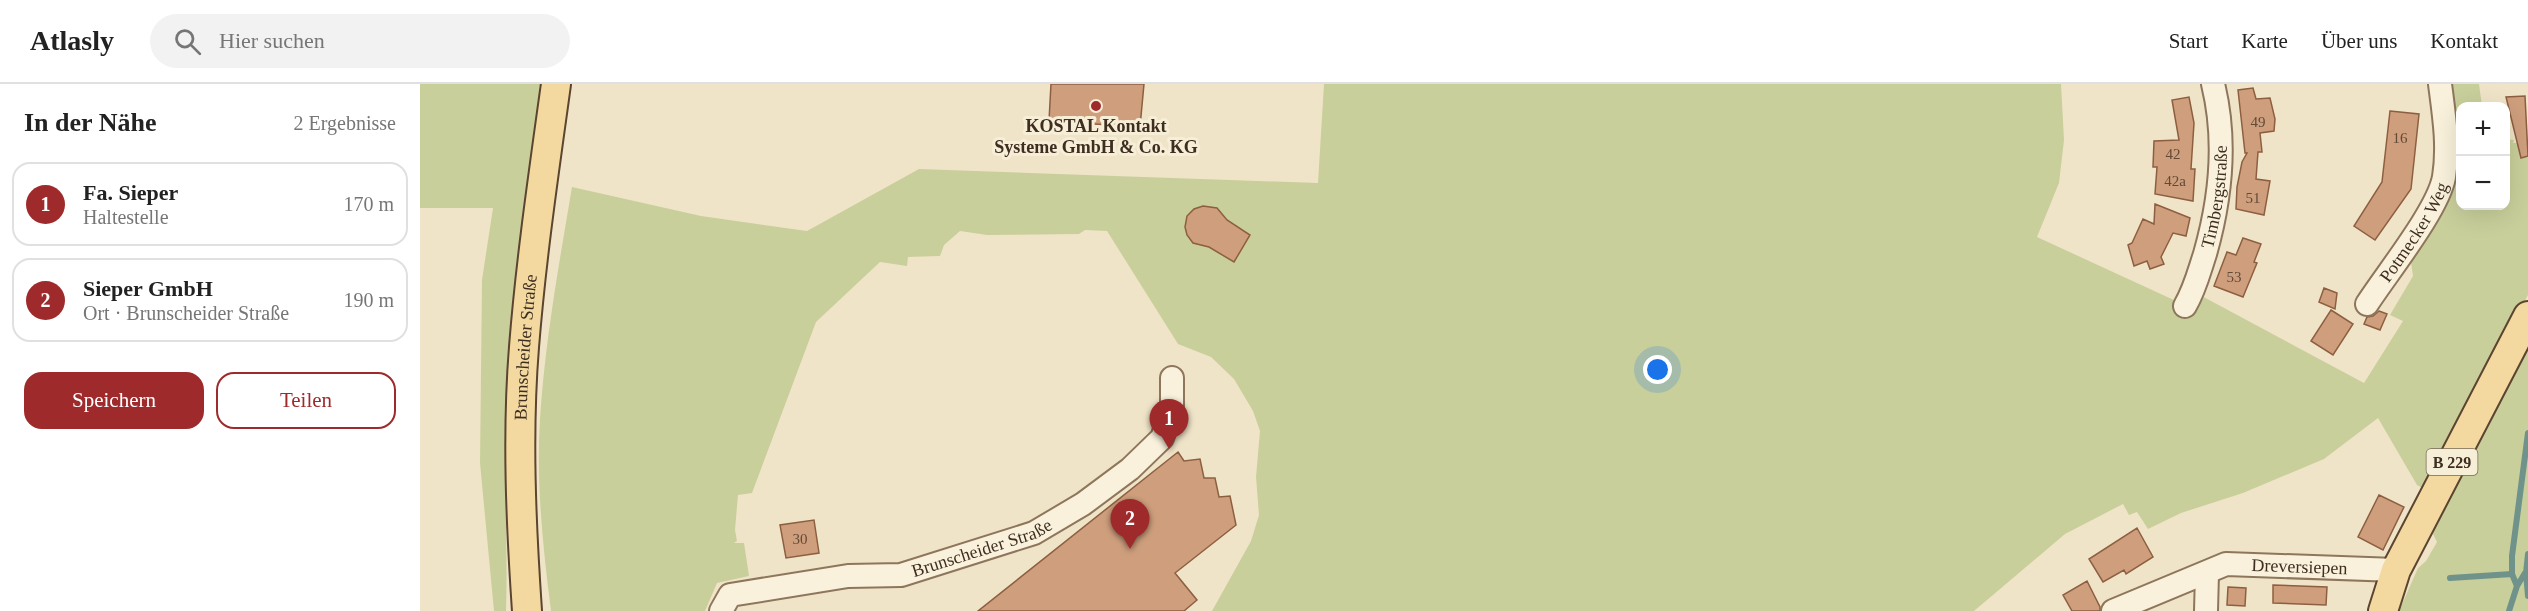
<!DOCTYPE html>
<html lang="de">
<head>
<meta charset="utf-8">
<style>
	body { margin:0; font-family:"Times New Roman",serif; background:#f2f2f2; color:#222 }
	.controls { position:absolute; right:18px; top:18px; display:grid; overflow:hidden; border-radius:12px; box-shadow:0 6px 24px #0002 }
	.controls button { width:54px; height:54px; display:grid; place-items:center; padding:0; border:0; border-bottom:2px solid #e0e0e0; background:#fff; color:#222; font:30px sans-serif }
	.you { position:absolute; left:1238px; top:286px; width:21px; height:21px; margin:-15px; border:4px solid #fff; border-radius:50%; background:#1a73e8; box-shadow:0 0 0 9px #1a73e833 }
	.badge { display:grid; place-items:center; width:39px; height:39px; border-radius:50%; background:#9e2a2b; color:#fff; font-size:20px; font-weight:700 }
	.pin { position:absolute; translate:-50% -50px; filter:drop-shadow(0 2px 3px #0008) }
	.pin::after { content:''; position:absolute; top:32px; width:21px; height:18px; background:inherit; clip-path:polygon(0 0,100% 0,50% 100%) }
	.list { margin:0; padding:0; list-style:none }
	h2 { display:flex; justify-content:space-between; align-items:center; height:78px; margin:0; padding:0 24px; font-size:26px }
	h2 small { font-size:20px; font-weight:400; color:#767676 }
	.list li { display:grid; grid-template-columns:39px 1fr auto; gap:18px; align-items:center; box-sizing:border-box; height:84px; margin:0 12px 12px; padding:0 12px; border:2px solid #e0e0e0; border-radius:18px }
	.list b { display:block; font-size:22px; white-space:nowrap }
	.list p { margin:0; font-size:20px; white-space:nowrap; color:#767676 }
	.list em { font-size:20px; font-style:normal; color:#767676 }
	.actions { display:flex; gap:12px; padding:18px 24px }
	.actions a { flex:1; padding:14px 0; border:2px solid #9e2a2b; border-radius:18px; text-align:center; font-size:21px; color:#9e2a2b }
	.actions .main { background:#9e2a2b; color:#fff }
	.icon { flex:none; width:33px; height:33px; fill:none; stroke:currentColor; stroke-width:2; stroke-linecap:round; stroke-linejoin:round }
	.map { position:relative; flex:none; width:2108px; height:527px; overflow:hidden }
	header { display:flex; align-items:center; gap:36px; box-sizing:border-box; height:84px; padding:0 30px; background:#fff; border-bottom:2px solid #e0e0e0 }
	header strong { font-size:28px }
	nav { display:flex; gap:33px; margin-inline-start:auto; font-size:21px }
	.search { width:420px; height:54px; background:#f2f2f2; display:flex; align-items:center; gap:15px; box-sizing:border-box; padding:0 21px; border-radius:33px; color:#767676; font-size:22px }
	main { display:flex }
	aside { flex:1; background:#fff }
	.map>svg:first-child { display:block }
	.green { fill:#c9cf9b }
	.lines { fill:none; stroke-linecap:round; stroke-linejoin:round }
	.stream { stroke:#6f938a; stroke-width:6 }
	.building { fill:#cf9f7d; stroke:#8d5f41; stroke-width:1.5 }
	.minor-casing { stroke:#8d765c; stroke-width:26 }
	.major-casing { stroke:#5b4430; stroke-width:32 }
	.minor { stroke:#faf1dc; stroke-width:22 }
	.major { stroke:#f3d9a0; stroke-width:28 }
	.poi-dot { fill:#9e2a2b; stroke:#f7eed8; stroke-width:2 }
	.labels { text-anchor:middle; dominant-baseline:central; stroke-width:6; stroke-linejoin:round; paint-order:stroke }
	.number-label { font-size:15px; fill:#624a37 }
	.shield { fill:#f7eed8; stroke:#756857; stroke-width:1.5 }
	.shield-label { font-size:16px; font-weight:bold; fill:#3d2e20 }
	.poi-label { font-size:18px; font-weight:bold; fill:#3d2e20; stroke:#f7eed8 }
	.street-label { font-size:18px; fill:#3d2e20; stroke:#f7eed8 }
</style>
</head>
<body>
<header>
<strong>Atlasly</strong>
<div class="search"><svg class="icon" aria-label="search" viewBox="0 0 24 24"><circle cx="10" cy="10" r="6"/><path d="M15 15l6 6"/></svg>Hier suchen</div>
<nav><a>Start</a><a>Karte</a><a>Über uns</a><a>Kontakt</a></nav>
</header>
<main>
<aside>
<h2>In der Nähe<small>2 Ergebnisse</small></h2>
<ul class="list">
<li><span class="badge">1</span><div><b>Fa. Sieper</b><p>Haltestelle</p></div><em>170 m</em></li>
<li><span class="badge">2</span><div><b>Sieper GmbH</b><p>Ort · Brunscheider Straße</p></div><em>190 m</em></li>
</ul>
<div class="actions"><a class="main">Speichern</a><a>Teilen</a></div>
</aside>
<div class="map">
<svg width="2108" height="527" viewBox="0 0 2108 527">
	<rect width="100%" height="100%" fill="#f0e4c8"/>
	<!-- green -->
	<path class="green" d="M 0,0 L 125,0 C 109,116 89,232 86,349 C 84,408 88,467 86,527 L 74,527 L 60,379 L 62,196 L 73,124 L 0,124 Z
		M 904,0 L 1641,0 L 1644,56 L 1639,99 L 1617,153 L 1756,217 L 1765,203 L 1944,299 L 1983,237 L 1970,231 L 1993,192 L 1991,178 C 2037,106 2045,86 2031,0 L 2059,0 L 2062,22 L 2040,22 L 2040,122 L 2086,122 L 2086,55 L 2094,56 L 2093,59 L 2107,59 L 2108,52 L 2108,211 L 2006,406 L 1997,401 L 1958,334 L 1904,375 L 1823,409 L 1761,429 L 1728,445 L 1717,428 L 1709,431 L 1703,420 L 1645,450 L 1554,527 L 792,527 L 831,457 L 839,431 L 836,393 L 840,347 L 833,327 L 814,295 L 791,273 L 758,260 L 687,147 L 665,146 L 659,150 L 567,151 L 540,147 L 524,161 L 520,172 L 488,173 L 487,182 L 460,178 L 396,238 L 332,409 L 318,411 L 315,446 L 317,457 L 314,459 L 324,459 L 329,492 L 297,499 L 285,527 L 131,527 C 123,464 116,399 120,335 C 125,257 139,180 152,103 L 281,132 L 387,147 L 499,85 L 898,99 Z
		M 2108,261 L 2108,527 L 1979,527 L 1998,484 L 2006,477 L 2017,458 L 2012,448 Z"/>
	<g class="lines">
		<!-- stream -->
		<path class="stream" d="M 2108,470 L 2106,489 L 2108,512
			M 2030,494 L 2092,490
			M 2097,502 L 2092,490 L 2092,472 L 2108,349
			M 2089,527 L 2097,502 L 2105,489"/>
	</g>
	<!-- building -->
	<path class="building" d="M 631,0 L 724,0 L 720,43 L 629,37 Z
		M 1833,4 L 1836,15 L 1850,14 L 1855,35 L 1854,47 L 1840,49 L 1842,68 L 1838,68 L 1836,95 L 1850,97 L 1844,131 L 1816,125 L 1817,103 L 1822,78 L 1827,69 L 1825,69 L 1818,6 Z
		M 2105,12 L 2108,72 L 2101,74 L 2086,13 Z
		M 1769,13 L 1774,39 L 1771,85 L 1775,85 L 1773,117 L 1735,110 L 1737,83 L 1733,83 L 1734,57 L 1759,56 L 1752,16 Z
		M 1970,27 L 1999,30 L 1991,105 L 1955,156 L 1934,142 L 1962,98 Z
		M 1735,120 L 1770,134 L 1766,152 L 1753,149 L 1741,173 L 1744,180 L 1730,185 L 1727,177 L 1714,182 L 1708,161 L 1712,159 L 1723,135 L 1734,140 Z
		M 783,122 L 797,124 L 807,136 L 830,151 L 814,178 L 789,163 L 773,159 L 767,151 L 765,143 L 767,132 L 774,125 Z
		M 1823,154 L 1841,160 L 1834,178 L 1837,179 L 1823,213 L 1794,202 L 1807,168 L 1816,171 Z
		M 1904,204 L 1917,209 L 1915,225 L 1899,218 Z
		M 1911,226 L 1933,240 L 1913,271 L 1891,257 Z
		M 1959,227 L 1967,230 L 1960,246 L 1944,240 L 1947,233 L 1953,232 Z
		M 758,368 L 764,377 L 780,375 L 784,394 L 795,394 L 799,413 L 810,412 L 816,441 L 755,489 L 777,516 L 764,527 L 558,527 Z
		M 1959,411 L 1984,423 L 1963,466 L 1938,453 Z
		M 394,436 L 399,469 L 366,474 L 360,441 Z
		M 1717,444 L 1733,473 L 1706,490 L 1704,486 L 1683,498 L 1669,475 Z
		M 1667,497 L 1680,523 L 1680,527 L 1652,527 L 1643,511 Z
		M 1853,501 L 1907,503 L 1906,521 L 1853,519 Z
		M 1808,503 L 1826,504 L 1825,522 L 1807,521 Z"/>
	<g class="lines">
		<defs>
			<g id="minor">
				<path id="s1" d="M 1947,220 C 1967,189 2018,126 2024,93 C 2029,62 2024,31 2020,0"/>
				<path id="s2" d="M 1765,222 C 1775,205 1779,188 1785,170 C 1801,114 1807,57 1793,0"/>
				<path id="s3" d="M 301,527 L 310,511 L 428,492 L 481,491 L 614,449 L 663,420 L 710,385 L 742,354 L 752,325 L 752,294"/>
				<path id="s4" d="M 1693,527 L 1806,480 L 1976,486"/>
				<path d="M 1786,527 L 1787,489"/>
			</g>
			<g id="major">
				<path id="s5" d="M 107,527 C 101,439 97,350 104,263 C 111,175 124,87 136,0"/>
				<path d="M 1963,527 L 1976,486 L 2108,232"/>
			</g>
		</defs>
		<!-- minor casing -->
		<use href="#minor" class="minor-casing"/>
		<!-- major casing -->
		<use href="#major" class="major-casing"/>
		<!-- minor -->
		<use href="#minor" class="minor"/>
		<!-- major -->
		<use href="#major" class="major"/>
	</g>
	<!-- markers -->
	<circle class="poi-dot" cx="676" cy="22" r="6"/>
	<g class="labels">
		<!-- number labels -->
		<g class="number-label">
			<text x="1838" y="38">49</text>
			<text x="1980" y="54">16</text>
			<text x="1753" y="70">42</text>
			<text x="1755" y="97">42a</text>
			<text x="1833" y="114">51</text>
			<text x="1814" y="193">53</text>
			<text x="380" y="455">30</text>
		</g>
		<!-- shield labels -->
		<rect class="shield" x="2006.5" y="365" width="51" height="26" rx="4.5"/>
		<g class="shield-label">
			<text x="2032" y="378">B 229</text>
		</g>
		<!-- poi labels -->
		<g class="poi-label">
			<text x="676" y="42">KOSTAL Kontakt<tspan x="676" dy="21">Systeme GmbH &amp; Co. KG</tspan></text>
		</g>
		<!-- street labels -->
		<g class="street-label">
			<text stroke="none"><textPath href="#s2" startOffset="114">Timbergstraße</textPath></text>
			<text stroke="none"><textPath href="#s1" startOffset="86">Potmecker Weg</textPath></text>
			<text stroke="none"><textPath href="#s5" startOffset="264">Brunscheider Straße</textPath></text>
			<text stroke="none"><textPath href="#s3" startOffset="276">Brunscheider Straße</textPath></text>
			<text stroke="none"><textPath href="#s4" startOffset="196">Dreversiepen</textPath></text>
		</g>
	</g>
</svg>
<div class="controls">
<button>+</button>
<button>−</button>
</div>
<div class="you"></div>
<div class="pin badge" style="left:749px;top:365px">1</div>
<div class="pin badge" style="left:710px;top:465px">2</div>
</div>
</main>
</body>
</html>
